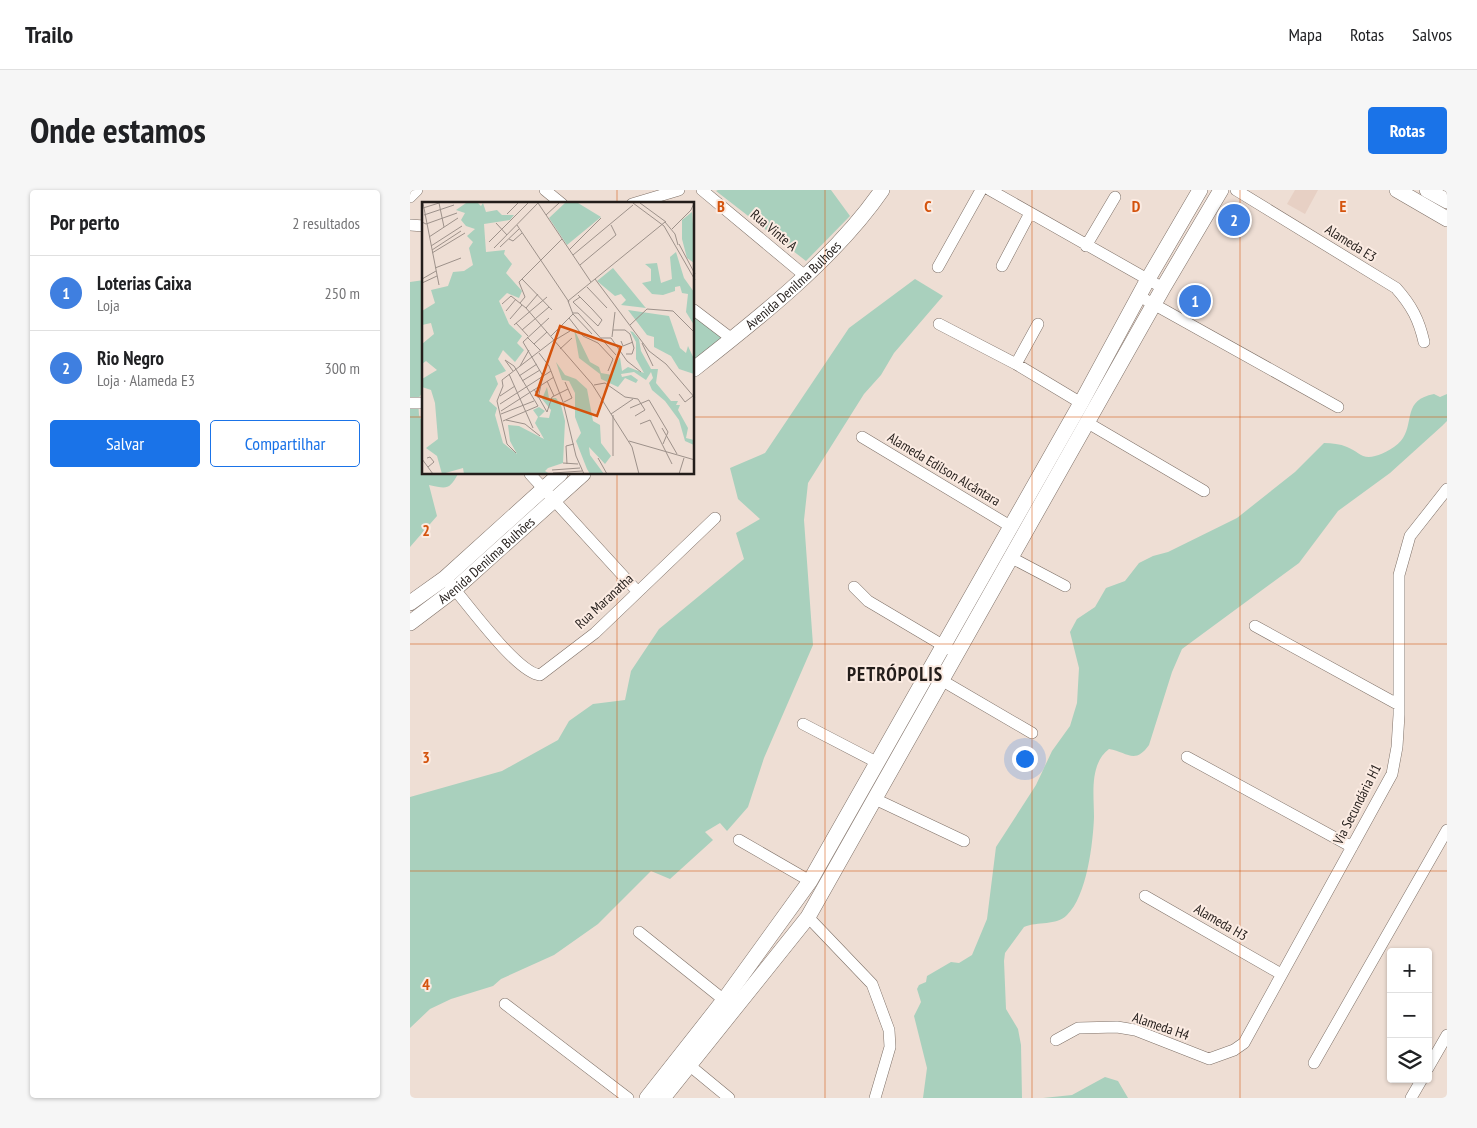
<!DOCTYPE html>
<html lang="pt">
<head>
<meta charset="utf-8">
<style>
	body { margin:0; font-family:"PT Sans Narrow",sans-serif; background:#f6f6f6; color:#202124 }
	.controls { position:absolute; right:15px; bottom:15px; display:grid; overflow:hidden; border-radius:5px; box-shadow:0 1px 4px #0004 }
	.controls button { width:45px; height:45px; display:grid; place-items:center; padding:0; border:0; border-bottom:1px solid #e0e0e0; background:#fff; color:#202124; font:25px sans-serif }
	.you { position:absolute; left:614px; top:568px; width:18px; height:18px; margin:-12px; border:4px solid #fff; border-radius:50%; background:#1a73e8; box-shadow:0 0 0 8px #1a73e833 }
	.badge { display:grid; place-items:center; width:32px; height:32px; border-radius:50%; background:#1a73e8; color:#fff; font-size:16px; font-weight:700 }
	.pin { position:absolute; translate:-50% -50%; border:2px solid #fff; box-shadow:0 1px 5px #0006 }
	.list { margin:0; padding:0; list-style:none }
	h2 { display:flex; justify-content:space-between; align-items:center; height:65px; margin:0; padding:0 20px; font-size:21px }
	h2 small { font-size:16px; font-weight:400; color:#757577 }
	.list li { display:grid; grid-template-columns:32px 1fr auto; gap:15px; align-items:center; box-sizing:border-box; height:75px; padding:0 20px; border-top:1px solid #e0e0e0 }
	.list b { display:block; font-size:19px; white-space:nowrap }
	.list p { margin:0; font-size:16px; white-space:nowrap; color:#757577 }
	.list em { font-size:16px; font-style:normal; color:#757577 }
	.actions { display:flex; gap:10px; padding:15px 20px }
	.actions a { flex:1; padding:11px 0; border:1px solid #1a73e8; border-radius:5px; text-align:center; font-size:18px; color:#1a73e8 }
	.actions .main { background:#1a73e8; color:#fff }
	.icon { flex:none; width:28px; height:28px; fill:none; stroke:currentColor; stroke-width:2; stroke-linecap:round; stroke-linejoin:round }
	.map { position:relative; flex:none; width:1037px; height:908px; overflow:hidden; border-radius:5px }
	header { display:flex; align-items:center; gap:30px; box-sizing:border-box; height:70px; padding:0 25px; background:#fff; border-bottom:1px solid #e0e0e0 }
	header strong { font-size:24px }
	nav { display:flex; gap:28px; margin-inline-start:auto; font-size:18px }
	.intro { display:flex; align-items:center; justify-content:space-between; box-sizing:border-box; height:120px; padding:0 30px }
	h1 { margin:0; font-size:35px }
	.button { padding:12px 22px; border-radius:5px; background:#1a73e8; color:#fff; font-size:18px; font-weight:700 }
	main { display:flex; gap:30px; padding:0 30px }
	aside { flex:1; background:#fff; border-radius:5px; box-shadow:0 1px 4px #0004 }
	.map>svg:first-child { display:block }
	.built { fill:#e7d0c4 }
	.green { fill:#a9d0bd }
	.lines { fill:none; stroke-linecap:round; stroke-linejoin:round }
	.minor-casing { stroke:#7e7067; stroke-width:12 }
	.tertiary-casing { stroke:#7e7067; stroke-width:16 }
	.minor { stroke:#fff; stroke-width:11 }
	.tertiary { stroke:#fff; stroke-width:15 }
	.grid { fill:none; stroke:#d4530d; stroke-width:1; stroke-opacity:0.55 }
	.labels { text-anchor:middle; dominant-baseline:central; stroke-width:4; stroke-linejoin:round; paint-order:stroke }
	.street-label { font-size:14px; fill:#231d1a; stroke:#fbebe2 }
	.district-label { font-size:19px; font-weight:bold; letter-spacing:1px; fill:#231d1a; stroke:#fbebe2 }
	.inset-road { fill:none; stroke:#9d918a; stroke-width:1 }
	.view { fill:#d4530d; fill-opacity:0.15; stroke:#d4530d; stroke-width:2.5 }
	.inset-edge { fill:none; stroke:#231d1a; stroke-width:2.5 }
	.grid-label { font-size:16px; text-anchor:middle; font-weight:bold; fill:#d4530d; stroke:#fbebe2; stroke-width:4; stroke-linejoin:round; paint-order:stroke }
</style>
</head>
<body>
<header>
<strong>Trailo</strong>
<nav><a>Mapa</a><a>Rotas</a><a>Salvos</a></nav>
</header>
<div class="intro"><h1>Onde estamos</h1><a class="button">Rotas</a></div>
<main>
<aside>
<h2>Por perto<small>2 resultados</small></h2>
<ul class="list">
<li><span class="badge" style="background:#3f7fe0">1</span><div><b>Loterias Caixa</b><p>Loja</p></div><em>250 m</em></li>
<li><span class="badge" style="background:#3f7fe0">2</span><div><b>Rio Negro</b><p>Loja · Alameda E3</p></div><em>300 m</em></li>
</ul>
<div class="actions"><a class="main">Salvar</a><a>Compartilhar</a></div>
</aside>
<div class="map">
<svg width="1037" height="908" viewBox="0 0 1037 908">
	<rect width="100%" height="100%" fill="#eeded4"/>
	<!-- built -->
	<path class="built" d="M 885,0 L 908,0 L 895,24 L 877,14 Z"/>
	<!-- green -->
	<path class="green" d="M 308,0 L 421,0 L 440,26 L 396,71 L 306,1 Z
		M 505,89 L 533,106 L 484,163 L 471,185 L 454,204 L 398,293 L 394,330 L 403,455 L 354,568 L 338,617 L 317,641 L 310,633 L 295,642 L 303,650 L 260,689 L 241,681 L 188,734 L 144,765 L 91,789 L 83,796 L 41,809 L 20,819 L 0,838 L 0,607 L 92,581 L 148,550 L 159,531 L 183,514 L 215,510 L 221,481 L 249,439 L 334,369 L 326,343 L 350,329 L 328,309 L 320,278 L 355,263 L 439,138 Z
		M 14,90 L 14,200 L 8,209 L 9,225 L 14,236 L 14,284 L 48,284 C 39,300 37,299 19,295 L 27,326 L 0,357 L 0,92 Z
		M 284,125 L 312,148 L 284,171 Z
		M 1024,204 L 1030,207 L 1037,204 L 1037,231 L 1032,236 L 980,283 L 928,321 L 889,373 L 772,459 L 762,482 L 739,555 C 725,575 717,562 699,559 C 679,574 684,605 684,627 C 683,653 677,706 657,725 C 646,736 628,731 614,737 L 595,763 L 594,771 L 596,819 L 608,839 L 611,855 L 612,908 L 513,908 L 517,878 L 504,826 L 511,812 L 507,799 L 509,795 L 516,792 L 517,786 L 541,772 L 549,773 L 562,765 L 577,729 L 586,657 L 626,595 L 642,561 L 660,536 L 667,513 L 669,478 L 660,442 L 667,429 L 685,417 L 696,398 L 715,391 L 729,373 L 743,366 L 758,362 L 827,328 L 885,282 L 914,253 C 922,253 930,254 937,257 C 948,261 952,270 965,266 C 974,264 988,256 993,248 C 1004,231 993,210 1024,204 Z
		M 695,887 L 708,891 L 718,908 L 633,908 L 662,905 Z"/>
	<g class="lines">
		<defs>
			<path id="minor" d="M 135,0 L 152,14
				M 292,0 L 394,85
				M 580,0 L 753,98
				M 826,0 L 986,98 C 1002,116 1009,130 1014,152
				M 0,7 L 7,0
				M 222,14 L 269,0
				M 0,35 L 14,36
				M 676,56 L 705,7
				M 592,76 L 620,23
				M 528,77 L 571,0
				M 729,106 L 928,217
				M 284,120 L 322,149
				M 529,134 L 606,174 L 671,213
				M 606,174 L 628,134
				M 0,213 L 14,213
				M 678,233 L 794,301
				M 452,247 L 600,336
				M 120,284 L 227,401
				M 602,368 L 655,396
				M 40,394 C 59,415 106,482 130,485 L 185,443 L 305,328
				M 444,397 L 458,411 L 539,459
				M 845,436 L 989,515
				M 526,487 L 622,543
				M 393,534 L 468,573
				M 777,567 L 942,657
				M 465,609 L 554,651
				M 329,650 L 400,691
				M 735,706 L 871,784
				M 398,727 L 462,794 L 479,840 L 480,857 L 465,908
				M 229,742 L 314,810
				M 95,814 L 218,908
				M 646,850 L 668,838 L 707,837 L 725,840 L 799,869 L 824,860 L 834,853 L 982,584 L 987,557 L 989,525 L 989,385 L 1000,346 L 1037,299
				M 904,873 L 1037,640
				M 279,875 L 319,908
				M 1018,878 L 1037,845
				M 1001,908 L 1012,889"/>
			<g id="tertiary">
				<path d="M 987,0 L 1037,29"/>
				<path d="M 1017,0 L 1037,11"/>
				<path id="s1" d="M 284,179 C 348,129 426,67 472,0"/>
				<path d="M 0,413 L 35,388 L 150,284"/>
				<path id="s2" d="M 0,433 L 45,399 L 173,284"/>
				<path d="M 237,908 L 314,810 L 400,691 L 671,213 L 738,89 L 790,0"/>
				<path d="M 253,908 L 398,727 L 753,98 L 811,0"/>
			</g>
		</defs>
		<!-- minor casing -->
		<use href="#minor" class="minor-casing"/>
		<!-- tertiary casing -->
		<use href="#tertiary" class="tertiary-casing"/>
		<!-- minor -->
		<use href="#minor" class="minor"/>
		<!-- tertiary -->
		<use href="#tertiary" class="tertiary"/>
	</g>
	<!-- grid -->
	<path class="grid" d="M 207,0 L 207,14M 415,0 L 415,908M 622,0 L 622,908M 830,0 L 830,908M 0,227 L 14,227M 284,227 L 1037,227M 207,284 L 207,908M 0,454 L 1037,454M 0,681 L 1037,681"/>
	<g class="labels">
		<!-- street labels -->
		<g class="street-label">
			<text transform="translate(364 40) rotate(40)">Rua Vinte A</text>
			<text transform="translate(941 53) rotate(32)">Alameda E3</text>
			<text stroke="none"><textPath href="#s1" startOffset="130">Avenida Denilma Bulhões</textPath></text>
			<text transform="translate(534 279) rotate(31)">Alameda Edílson Alcântara</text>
			<text stroke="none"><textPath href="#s2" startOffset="99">Avenida Denilma Bulhões</textPath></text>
			<text transform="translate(194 411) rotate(-43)">Rua Maranatha</text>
			<text transform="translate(947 614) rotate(-63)">Via Secundária H1</text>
			<text transform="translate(811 732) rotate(30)">Alameda H3</text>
			<text transform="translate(751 836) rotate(19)">Alameda H4</text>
		</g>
		<!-- district labels -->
		<g class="district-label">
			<text x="485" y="484">PETRÓPOLIS</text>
		</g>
	</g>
	<!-- overview -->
	<g transform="translate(12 12)">
		<rect width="272" height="272" fill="#eeded4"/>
		<path d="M 44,1 L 56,1 L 59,4 L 61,1 L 64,10 L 75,8 L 80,13 L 92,13 L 88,18 L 62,22 L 64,50 L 83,48 L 82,52 L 90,62 L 84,71 L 100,89 L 97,96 L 85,91 L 77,99 L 87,122 L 100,134 L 95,141 L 102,148 L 93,160 L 81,148 L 76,157 L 84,169 L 73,174 L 76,182 L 67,199 L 75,206 L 73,213 L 81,241 L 95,252 L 88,239 L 86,223 L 97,224 L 122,237 L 113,221 L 116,215 L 111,208 L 117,205 L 123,209 L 117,215 L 127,216 L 129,208 L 120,197 L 125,185 L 127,196 L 134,196 L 139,203 L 143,219 L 141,261 L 126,266 L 123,269 L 128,272 L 42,272 L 41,266 L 20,272 L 15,254 L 4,246 L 16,237 L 13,201 L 9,188 L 0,185 L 0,177 L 15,168 L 4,159 L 0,162 L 0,142 L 12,132 L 9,121 L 0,123 L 0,109 L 13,101 L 9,88 L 26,84 L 31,70 L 42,69 L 51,63 L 47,46 L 51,40 L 45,34 L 53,27 L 44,24 L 39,18 L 43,11 L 34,8 ZM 143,1 L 156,1 L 179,15 L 145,43 L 127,16 ZM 270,10 L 272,34 L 272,61 L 265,56 L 260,37 L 260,18 ZM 254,50 L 262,76 L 272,90 L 272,123 L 264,110 L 266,92 L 260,91 L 258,84 L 253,85 L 253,89 L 241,93 L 230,92 L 220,81 L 229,79 L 229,67 L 223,62 L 235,61 L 239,81 L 250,77 L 248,55 ZM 191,66 L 223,105 L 224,106 L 199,103 L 204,98 L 199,92 L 193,94 L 175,79 ZM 206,108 L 247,114 L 258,146 L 264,151 L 266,144 L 272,157 L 272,172 L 257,167 L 249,154 L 232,145 L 232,135 L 225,133 ZM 152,127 L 168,160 L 177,165 L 179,171 L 190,173 L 190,167 L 198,155 L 200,169 L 206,165 L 222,171 L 214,157 L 214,140 L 208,129 L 211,130 L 217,137 L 219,149 L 229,167 L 236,167 L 234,181 L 249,199 L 256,199 L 254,203 L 258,203 L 256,208 L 266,226 L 264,236 L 272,238 L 272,243 L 263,239 L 257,218 L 243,199 L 230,188 L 227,181 L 231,176 L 229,170 L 224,178 L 212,170 L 199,172 L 200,175 L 209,173 L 216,178 L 214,181 L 203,176 L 196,185 L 179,177 L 178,172 L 157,156 ZM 134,160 L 143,173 L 154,177 L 165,187 L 171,219 L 178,223 L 179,241 L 189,254 L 183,262 L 167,245 L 168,253 L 182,272 L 168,272 L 165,267 L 154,239 L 159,231 L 153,215 L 153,191 L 147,179 L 140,178 Z" fill="#a9d0bd"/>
		<path class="inset-road" d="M 1,1 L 17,83M 116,1 L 169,80M 211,1 L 242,24 L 273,78M 218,1 L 244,20M 1,6 L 17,1 L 22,25M 85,12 L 96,1M 2,13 L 32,3M 124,13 L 137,1M 0,20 L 4,22 L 35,11M 74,21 L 85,33M 95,23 L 147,100M 250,27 L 269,8 L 272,1M 7,35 L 36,16M 87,37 L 91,39 L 100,31M 67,40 L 106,1M 257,42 L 273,72M 9,44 L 40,24M 78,45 L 97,27M 72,46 L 116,1M 10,48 L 39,29M 147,48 L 179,16M 10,51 L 43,31M 151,53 L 211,3M 158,63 L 194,33 L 189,23M 13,66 L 39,56M 0,77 L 14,69M 100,77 L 130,108M 173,77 L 227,149 L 244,162 L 273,196M 0,81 L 15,74M 165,85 L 185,106M 156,93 L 170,107 L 180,118 L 176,124 L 151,100 L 158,95M 98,101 L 103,95 L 97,80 L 140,37M 80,102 L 89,94 L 104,106 L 170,182 L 210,245 L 217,272M 104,106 L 116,92M 84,109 L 94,97M 151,111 L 156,111 L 194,153M 151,112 L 146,99 L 243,20 L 253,32 L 256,43M 151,112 L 170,132M 147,116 L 161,134 L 176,141 L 191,157 L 186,169M 88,117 L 100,103M 94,121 L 106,134M 92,123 L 125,95M 208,123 L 225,107 L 251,109 L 273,131M 100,128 L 127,105M 191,128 L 203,128 L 208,132 L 212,146 L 210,152 L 204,152M 129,134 L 151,112M 105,135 L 119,149M 190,135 L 193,110M 179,136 L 189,136 L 205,159 L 219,170M 133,138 L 148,129M 199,139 L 201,144 L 211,140M 220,141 L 231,164M 112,142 L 125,130M 138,147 L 150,136M 117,151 L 127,164 L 141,200 L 154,254 L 162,272M 98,164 L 107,148M 91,169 L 83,158 L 92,164 L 116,204M 87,172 L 111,226M 97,174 L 115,162M 100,179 L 118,168M 125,179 L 132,194M 172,183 L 183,181 L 203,195 L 216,197 L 223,208 L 213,214M 112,187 L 125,210 L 130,195 L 146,187M 257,192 L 263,200 L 271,194M 78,194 L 93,184M 116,196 L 121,174 L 101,140 L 127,116M 142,200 L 150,196 L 143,180M 78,202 L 129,169M 208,206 L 227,198 L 246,230 L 241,242M 79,209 L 132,175M 79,212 L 112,199M 189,212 L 211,197M 84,218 L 103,222 L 118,234M 81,219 L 116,204M 218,222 L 228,218 L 250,262M 240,226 L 255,252M 207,239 L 273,258M 94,251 L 85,242 L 75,199 L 81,184 L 80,178 L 132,138M 191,254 L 191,213M 5,256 L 8,255 L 12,260 L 6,265M 176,256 L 185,272M 0,257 L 11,272M 141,261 L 156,262M 145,262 L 144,244 L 152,242M 130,268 L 158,266M 131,271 L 160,269M 257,272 L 262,256"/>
		<path class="view" d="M 138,124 L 199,145 L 175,214 L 114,193 Z"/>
		<rect width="272" height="272" class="inset-edge"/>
	</g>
	<g class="grid-label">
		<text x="311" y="22">B</text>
		<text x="518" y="22">C</text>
		<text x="726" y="22">D</text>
		<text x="933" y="22">E</text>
		<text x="16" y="346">2</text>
		<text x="16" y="573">3</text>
		<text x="16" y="800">4</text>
	</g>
</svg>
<div class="controls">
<button>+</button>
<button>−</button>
<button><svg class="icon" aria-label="layers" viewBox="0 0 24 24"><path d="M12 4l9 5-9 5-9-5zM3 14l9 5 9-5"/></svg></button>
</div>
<div class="you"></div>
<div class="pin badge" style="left:785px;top:111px;background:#3f7fe0">1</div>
<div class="pin badge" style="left:824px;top:30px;background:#3f7fe0">2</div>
</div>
</main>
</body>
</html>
